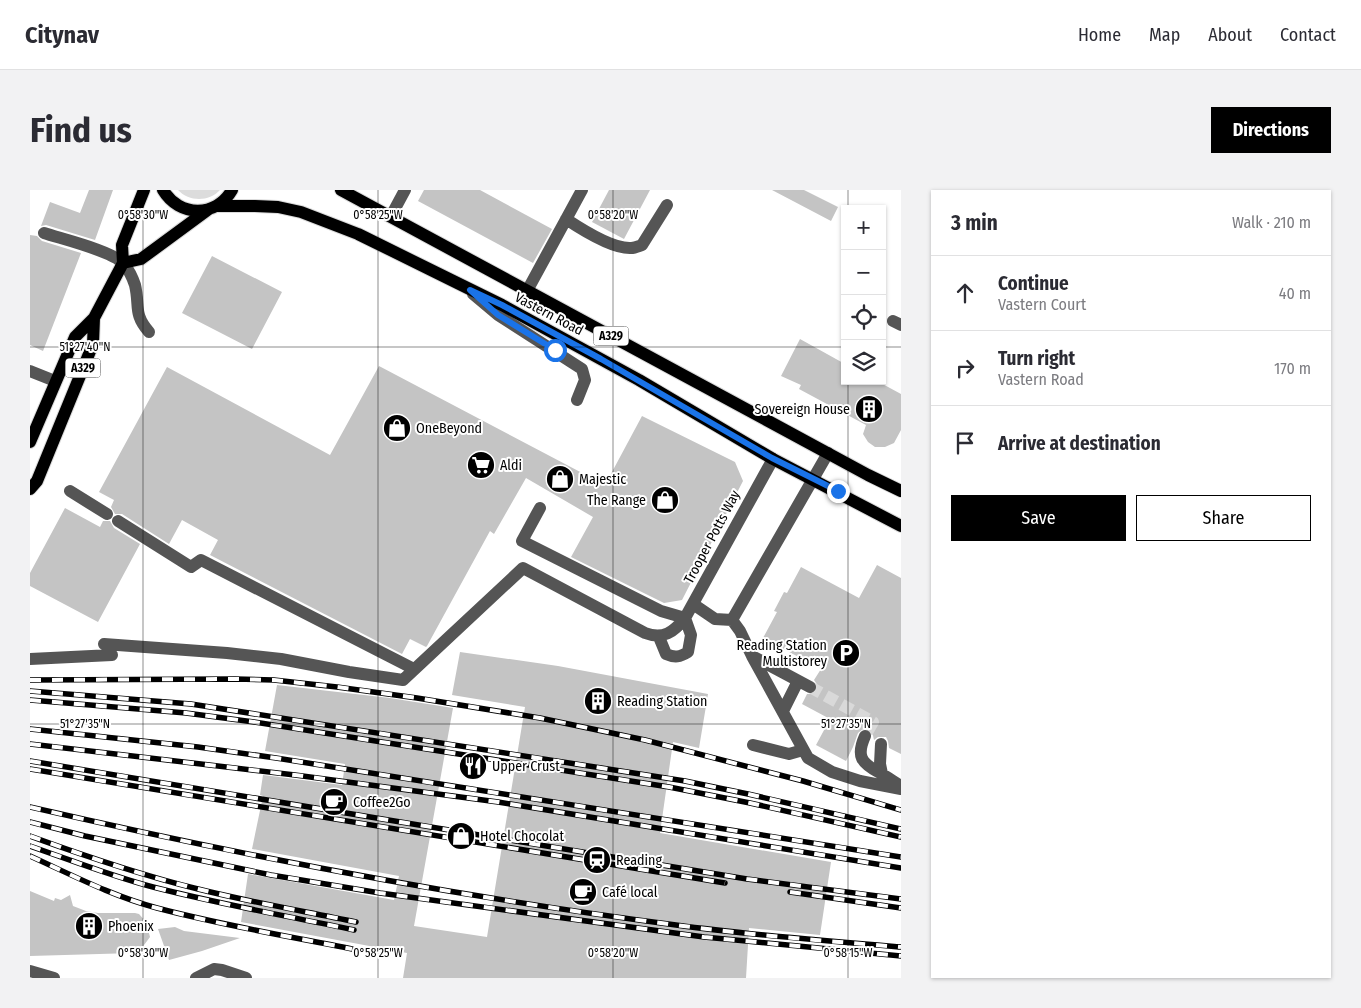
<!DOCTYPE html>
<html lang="en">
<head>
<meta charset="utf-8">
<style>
	body { margin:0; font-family:"Fira Sans Condensed",sans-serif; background:#f2f2f3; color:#2b2b33 }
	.controls { position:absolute; right:15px; top:15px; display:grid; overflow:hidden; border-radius:0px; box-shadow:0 1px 4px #0004 }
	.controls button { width:45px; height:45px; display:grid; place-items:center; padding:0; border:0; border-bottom:1px solid #e1e1e2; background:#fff; color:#2b2b33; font:25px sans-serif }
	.stop { position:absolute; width:15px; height:15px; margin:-11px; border:4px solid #1a73e8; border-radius:50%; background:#fff }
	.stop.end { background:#1a73e8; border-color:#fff; box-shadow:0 1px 5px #0008 }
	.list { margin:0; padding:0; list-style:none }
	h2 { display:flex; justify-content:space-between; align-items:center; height:65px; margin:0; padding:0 20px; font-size:21px }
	h2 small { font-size:16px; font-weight:400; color:#7c7c81 }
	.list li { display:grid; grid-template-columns:32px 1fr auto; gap:15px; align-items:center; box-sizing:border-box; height:75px; padding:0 20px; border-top:1px solid #e1e1e2 }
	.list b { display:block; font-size:19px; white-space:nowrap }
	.list p { margin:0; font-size:16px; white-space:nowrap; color:#7c7c81 }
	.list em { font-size:16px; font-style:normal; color:#7c7c81 }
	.actions { display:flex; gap:10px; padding:15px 20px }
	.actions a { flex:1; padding:11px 0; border:1px solid #000; border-radius:0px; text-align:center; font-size:18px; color:#000 }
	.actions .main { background:#000; color:#fff }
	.icon { flex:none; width:28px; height:28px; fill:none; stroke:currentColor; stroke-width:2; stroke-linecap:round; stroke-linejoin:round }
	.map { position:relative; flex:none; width:871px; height:788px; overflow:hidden; border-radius:0px }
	header { display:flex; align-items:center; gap:30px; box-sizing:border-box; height:70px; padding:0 25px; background:#fff; border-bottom:1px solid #e1e1e2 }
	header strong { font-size:24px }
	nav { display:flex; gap:28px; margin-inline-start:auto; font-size:18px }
	.intro { display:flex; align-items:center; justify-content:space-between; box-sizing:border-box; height:120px; padding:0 30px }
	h1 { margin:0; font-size:35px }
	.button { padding:12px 22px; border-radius:0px; background:#000; color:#fff; font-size:18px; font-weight:700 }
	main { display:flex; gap:30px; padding:0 30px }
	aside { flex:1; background:#fff; border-radius:0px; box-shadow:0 1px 4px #0004 }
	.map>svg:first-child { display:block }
	.green { fill:#dcdcdc }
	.building { fill:#c4c4c4 }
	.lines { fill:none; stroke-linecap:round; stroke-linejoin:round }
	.minor-tunnel { stroke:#d9d9d9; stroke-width:12; stroke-dasharray:12 6; stroke-linecap:butt }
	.major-casing { stroke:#dbdbdb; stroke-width:14 }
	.minor { stroke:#555; stroke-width:12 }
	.major { stroke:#000; stroke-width:12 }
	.rail-casing { stroke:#000; stroke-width:5.5 }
	.rail { stroke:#fff; stroke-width:4; stroke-dasharray:11; stroke-linecap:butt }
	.route { stroke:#1a73e8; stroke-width:6 }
	.ticks { fill:none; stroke:#000; stroke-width:1; stroke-opacity:0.45 }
	.labels { text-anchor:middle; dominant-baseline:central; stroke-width:4; stroke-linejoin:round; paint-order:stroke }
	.shield { fill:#fff; stroke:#4c4c4c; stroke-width:1 }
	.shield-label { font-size:12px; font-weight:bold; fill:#000 }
	.street-label { font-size:14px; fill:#000; stroke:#fff }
	.poi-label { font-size:14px; fill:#000; stroke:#fff; text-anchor:start }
	.ticks-label { font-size:12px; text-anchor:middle; fill:#000; stroke:#fff; stroke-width:4; stroke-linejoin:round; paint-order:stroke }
</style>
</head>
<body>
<header>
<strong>Citynav</strong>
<nav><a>Home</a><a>Map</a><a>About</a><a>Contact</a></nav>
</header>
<div class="intro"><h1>Find us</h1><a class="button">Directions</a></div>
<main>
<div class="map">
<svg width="871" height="788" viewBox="0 0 871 788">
	<rect width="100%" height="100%" fill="#fff"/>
	<!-- green -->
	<path class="green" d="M 148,0 L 190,0 C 179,12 159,12 148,0 Z"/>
	<!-- building -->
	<path class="building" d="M 59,0 L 83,0 L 65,50 L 16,35 L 11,36 L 20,12 L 50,23 Z
		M 394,0 L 450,0 L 522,39 L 503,73 L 388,11 Z
		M 579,0 L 620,0 L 594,49 L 562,32 Z
		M 742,0 L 774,0 L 808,17 L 801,31 Z
		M 0,45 L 7,46 L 12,51 L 51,63 L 13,161 L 0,155 Z
		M 182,66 L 252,102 L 222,159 L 152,123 Z
		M 770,149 L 815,174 L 815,191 L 847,191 L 871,204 L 871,240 L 864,253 L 855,257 L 845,257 L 838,252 L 833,244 L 836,235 L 769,199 L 771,195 L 751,186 Z
		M 349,176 L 575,295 L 612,226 L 705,272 L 713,291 L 652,410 L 634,413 L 541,367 L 563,327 L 496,288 L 464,344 L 460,341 L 397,456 L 396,457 L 380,449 L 372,464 L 180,365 L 188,350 L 152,330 L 139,354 L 92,324 L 85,324 L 81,317 L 84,310 L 69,302 L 137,177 L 300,265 Z
		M 35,318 L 70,337 L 73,331 L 80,331 L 84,338 L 110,354 L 68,432 L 0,396 L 0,383 Z
		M 847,375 L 871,388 L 871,564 L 859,558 L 858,551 L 856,547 L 848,547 L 844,550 L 842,541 L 834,538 L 828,543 L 823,557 L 816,571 L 786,555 L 800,529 L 772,514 L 777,504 L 784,504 L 787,500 L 788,496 L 784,490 L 791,479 L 733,448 L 747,422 L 744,421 L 754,402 L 757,403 L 771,377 L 829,408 Z
		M 430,462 L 528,476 L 678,504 L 669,558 L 643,552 L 630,643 L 801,672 L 790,745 L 719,738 L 716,788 L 373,788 L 377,763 L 211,732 L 218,684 L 364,710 L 369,686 L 222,659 L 233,606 L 230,605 L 233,585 L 312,595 L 315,574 L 235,561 L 247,495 L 360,508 L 423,518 L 384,736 L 457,747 L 495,517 L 422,505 Z
		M 0,701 L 24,711 L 25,708 L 31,710 L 40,705 L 43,716 L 56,721 L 68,723 L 105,723 L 109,724 L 116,732 L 120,747 L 111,759 L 104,763 L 0,766 Z
		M 145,737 L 154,741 L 210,748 L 172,761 L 139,770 L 128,739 Z"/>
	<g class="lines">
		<!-- minor-tunnel -->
		<path class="minor-tunnel" d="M 780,497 L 843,532 L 835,546"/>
		<defs>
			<path id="major" d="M 133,0 C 149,27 186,28 202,0
				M 311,0 L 838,285 L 871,301
				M 188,16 L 225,16 L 248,17 L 271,22 L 328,44 L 472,115 L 609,190 L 743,269 L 871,336
				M 93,73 L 111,69 L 179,19
				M 0,252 L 45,147 L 64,128 L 93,73 L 92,55 L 114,0
				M 0,299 L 7,291 L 63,154 L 64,128"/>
		</defs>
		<!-- major casing -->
		<use href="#major" class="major-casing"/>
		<!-- minor -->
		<path class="minor" d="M 361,26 L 375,0
			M 536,29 C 551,39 583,59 601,58 C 605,58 609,56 612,55 L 637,15
			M 14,43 C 32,49 83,61 94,74 C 98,79 103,89 105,95 C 110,116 103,124 119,142
			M 497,101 L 552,0
			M 443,104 L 468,125 L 552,179 L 555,190 L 547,210
			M 863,131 L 871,135
			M 0,181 L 25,191
			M 40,301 L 77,324
			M 510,318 L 492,351 L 631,421 L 655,428
			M 88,331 L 161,377 L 171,370 L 384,479
			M 663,414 L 685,429 L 702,430
			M 702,430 L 710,441 L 722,466 L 778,568 L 802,582 L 830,591 L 871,599
			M 702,430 L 798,263
			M 629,447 L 636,464 C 645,468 650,467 658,462 L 661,445 L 655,428
			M 74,454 L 197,463 L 251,469 L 319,482 L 373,490 L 493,378 L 615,443 C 633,450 644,442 655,428 L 743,269
			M 722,466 L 780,497
			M 0,469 L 82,465
			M 753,521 L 768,491
			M 835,546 C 826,566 831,573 850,583 C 858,587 864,592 871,596
			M 851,554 L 850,574 L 852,584
			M 723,555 L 759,564 L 773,560
			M 0,781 L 24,788
			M 166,788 L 184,779 L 192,780 L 216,788"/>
		<!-- major -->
		<use href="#major" class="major"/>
		<defs>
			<path id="rail" d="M 0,490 L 205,489 L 244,490 L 307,497 L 387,508 L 510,528 L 615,550 L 773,591 L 871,620
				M 0,501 L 161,514 L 655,591 L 718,604 L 871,639
				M 0,510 L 156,523 L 224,532 L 639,597 L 720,613 L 871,647
				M 0,539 L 168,557 L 246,568 L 871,667
				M 0,554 L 265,585 L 468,612 L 871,678
				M 0,571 L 717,689 L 871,709
				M 0,579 L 695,693
				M 0,617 C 213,666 429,707 646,735 C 720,745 796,751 871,757
				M 0,632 L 55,646 L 241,685 L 350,703 L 674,747 L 871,766
				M 0,646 C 55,666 111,685 168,699 C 220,712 273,721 326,732
				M 0,656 C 41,670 81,686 123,697 C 189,714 257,726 324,740
				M 0,666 C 42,685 82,706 127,718 C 191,735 257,746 322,759
				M 760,702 L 871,718"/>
		</defs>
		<!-- rail casing -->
		<use href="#rail" class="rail-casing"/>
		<!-- rail -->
		<use href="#rail" class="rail"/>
	</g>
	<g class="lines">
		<!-- route -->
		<path class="route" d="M 525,160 L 468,125 L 440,100 L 472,115 L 571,169 L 742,268 L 808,301"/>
	</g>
	<!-- ticks -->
	<path class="ticks" d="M 113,0 L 113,788M 348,0 L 348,788M 583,0 L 583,788M 818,0 L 818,19M 0,157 L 815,157M 852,157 L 871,157M 818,191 L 818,788M 0,534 L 871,534"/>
	<!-- icons -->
	<defs>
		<symbol id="building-disc" viewBox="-11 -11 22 22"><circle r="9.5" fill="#000" stroke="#fff"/><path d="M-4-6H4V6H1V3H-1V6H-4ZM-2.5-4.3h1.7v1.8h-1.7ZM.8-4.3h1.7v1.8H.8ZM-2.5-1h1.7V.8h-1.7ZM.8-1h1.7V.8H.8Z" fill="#fff"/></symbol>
		<symbol id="shop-disc" viewBox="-11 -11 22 22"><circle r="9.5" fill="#000" stroke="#fff"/><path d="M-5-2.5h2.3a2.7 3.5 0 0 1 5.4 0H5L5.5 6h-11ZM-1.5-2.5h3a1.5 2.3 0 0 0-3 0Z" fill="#fff"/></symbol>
		<symbol id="supermarket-disc" viewBox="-11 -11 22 22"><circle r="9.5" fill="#000" stroke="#fff"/><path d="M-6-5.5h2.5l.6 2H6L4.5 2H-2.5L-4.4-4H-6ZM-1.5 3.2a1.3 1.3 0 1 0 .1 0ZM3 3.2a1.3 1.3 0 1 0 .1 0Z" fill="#fff"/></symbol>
		<symbol id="parking-disc" viewBox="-11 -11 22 22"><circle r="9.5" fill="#000" stroke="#fff"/><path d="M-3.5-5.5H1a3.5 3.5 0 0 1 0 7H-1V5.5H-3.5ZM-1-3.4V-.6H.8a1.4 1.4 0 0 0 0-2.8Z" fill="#fff"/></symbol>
		<symbol id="restaurant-disc" viewBox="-11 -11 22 22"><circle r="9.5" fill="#000" stroke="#fff"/><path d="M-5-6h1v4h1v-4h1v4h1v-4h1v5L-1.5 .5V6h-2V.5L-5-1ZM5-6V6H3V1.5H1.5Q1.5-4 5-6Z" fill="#fff"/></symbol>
		<symbol id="cafe-disc" viewBox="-11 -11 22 22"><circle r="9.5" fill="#000" stroke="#fff"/><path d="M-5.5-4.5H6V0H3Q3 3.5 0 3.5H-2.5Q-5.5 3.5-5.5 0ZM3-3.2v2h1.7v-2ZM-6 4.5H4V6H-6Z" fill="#fff"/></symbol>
		<symbol id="station-disc" viewBox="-11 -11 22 22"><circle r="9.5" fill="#000" stroke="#fff"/><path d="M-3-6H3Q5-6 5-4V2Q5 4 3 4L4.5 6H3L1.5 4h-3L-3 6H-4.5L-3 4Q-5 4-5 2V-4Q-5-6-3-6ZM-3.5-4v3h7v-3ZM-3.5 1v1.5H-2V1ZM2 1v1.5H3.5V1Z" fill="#fff"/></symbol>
	</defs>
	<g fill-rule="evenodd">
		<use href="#building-disc" x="823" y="203" width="32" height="32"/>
		<use href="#shop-disc" x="351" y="222" width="32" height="32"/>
		<use href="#supermarket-disc" x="435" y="259" width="32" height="32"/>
		<use href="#shop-disc" x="514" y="273" width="32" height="32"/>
		<use href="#shop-disc" x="619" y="294" width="32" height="32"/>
		<use href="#parking-disc" x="800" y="447" width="32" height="32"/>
		<use href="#building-disc" x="552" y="495" width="32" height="32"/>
		<use href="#restaurant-disc" x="427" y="560" width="32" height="32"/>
		<use href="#cafe-disc" x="288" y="596" width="32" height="32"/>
		<use href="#shop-disc" x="415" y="630" width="32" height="32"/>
		<use href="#station-disc" x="551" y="654" width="32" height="32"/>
		<use href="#cafe-disc" x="537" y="686" width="32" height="32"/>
		<use href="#building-disc" x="43" y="720" width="32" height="32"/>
	</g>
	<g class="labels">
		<!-- shield labels -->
		<g class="shield">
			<rect x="563.5" y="136.5" width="35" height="19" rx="4"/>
			<rect x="35.5" y="168.5" width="35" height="19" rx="4"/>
		</g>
		<g class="shield-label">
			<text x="581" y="146">A329</text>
			<text x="53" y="178">A329</text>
		</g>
		<!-- street labels -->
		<g class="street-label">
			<text transform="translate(519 124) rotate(28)">Vastern Road</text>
			<text transform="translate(682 347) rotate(-62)">Trooper Potts Way</text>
		</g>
		<!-- poi labels -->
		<g class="poi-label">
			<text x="820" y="219" text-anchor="end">Sovereign House</text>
			<text x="386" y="238">OneBeyond</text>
			<text x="470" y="275">Aldi</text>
			<text x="549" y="289">Majestic</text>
			<text x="616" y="310" text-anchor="end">The Range</text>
			<text x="797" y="455" text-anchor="end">Reading Station<tspan x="797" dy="16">Multistorey</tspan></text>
			<text x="587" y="511">Reading Station</text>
			<text x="462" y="576">Upper Crust</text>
			<text x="323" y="612">Coffee2Go</text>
			<text x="450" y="646">Hotel Chocolat</text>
			<text x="586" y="670">Reading</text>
			<text x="572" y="702">Café local</text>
			<text x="78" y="736">Phoenix</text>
		</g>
	</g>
	<g class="ticks-label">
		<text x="113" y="29">0°58'30"W</text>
		<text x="348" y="29">0°58'25"W</text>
		<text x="583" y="29">0°58'20"W</text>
		<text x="55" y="161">51°27'40"N</text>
		<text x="55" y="538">51°27'35"N</text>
		<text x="816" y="538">51°27'35"N</text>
		<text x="113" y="767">0°58'30"W</text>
		<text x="348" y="767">0°58'25"W</text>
		<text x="583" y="767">0°58'20"W</text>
		<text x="818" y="767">0°58'15"W</text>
	</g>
</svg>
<div class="controls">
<button>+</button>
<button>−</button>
<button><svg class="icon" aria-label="locate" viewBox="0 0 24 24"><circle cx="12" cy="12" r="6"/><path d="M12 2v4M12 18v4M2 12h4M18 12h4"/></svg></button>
<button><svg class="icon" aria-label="layers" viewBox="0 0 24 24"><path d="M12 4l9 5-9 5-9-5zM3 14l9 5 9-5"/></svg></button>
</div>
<div class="stop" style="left:525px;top:160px"></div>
<div class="stop end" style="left:808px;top:301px"></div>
</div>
<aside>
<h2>3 min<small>Walk · 210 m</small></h2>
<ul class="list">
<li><svg class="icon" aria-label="ahead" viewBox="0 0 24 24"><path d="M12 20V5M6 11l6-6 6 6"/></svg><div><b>Continue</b><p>Vastern Court</p></div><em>40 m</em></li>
<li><svg class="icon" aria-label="right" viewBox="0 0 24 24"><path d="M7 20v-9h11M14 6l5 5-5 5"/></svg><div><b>Turn right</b><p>Vastern Road</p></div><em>170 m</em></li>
<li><svg class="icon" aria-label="arrive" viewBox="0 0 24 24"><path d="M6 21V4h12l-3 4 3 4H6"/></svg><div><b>Arrive at destination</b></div></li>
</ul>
<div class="actions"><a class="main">Save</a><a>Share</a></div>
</aside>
</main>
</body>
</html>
